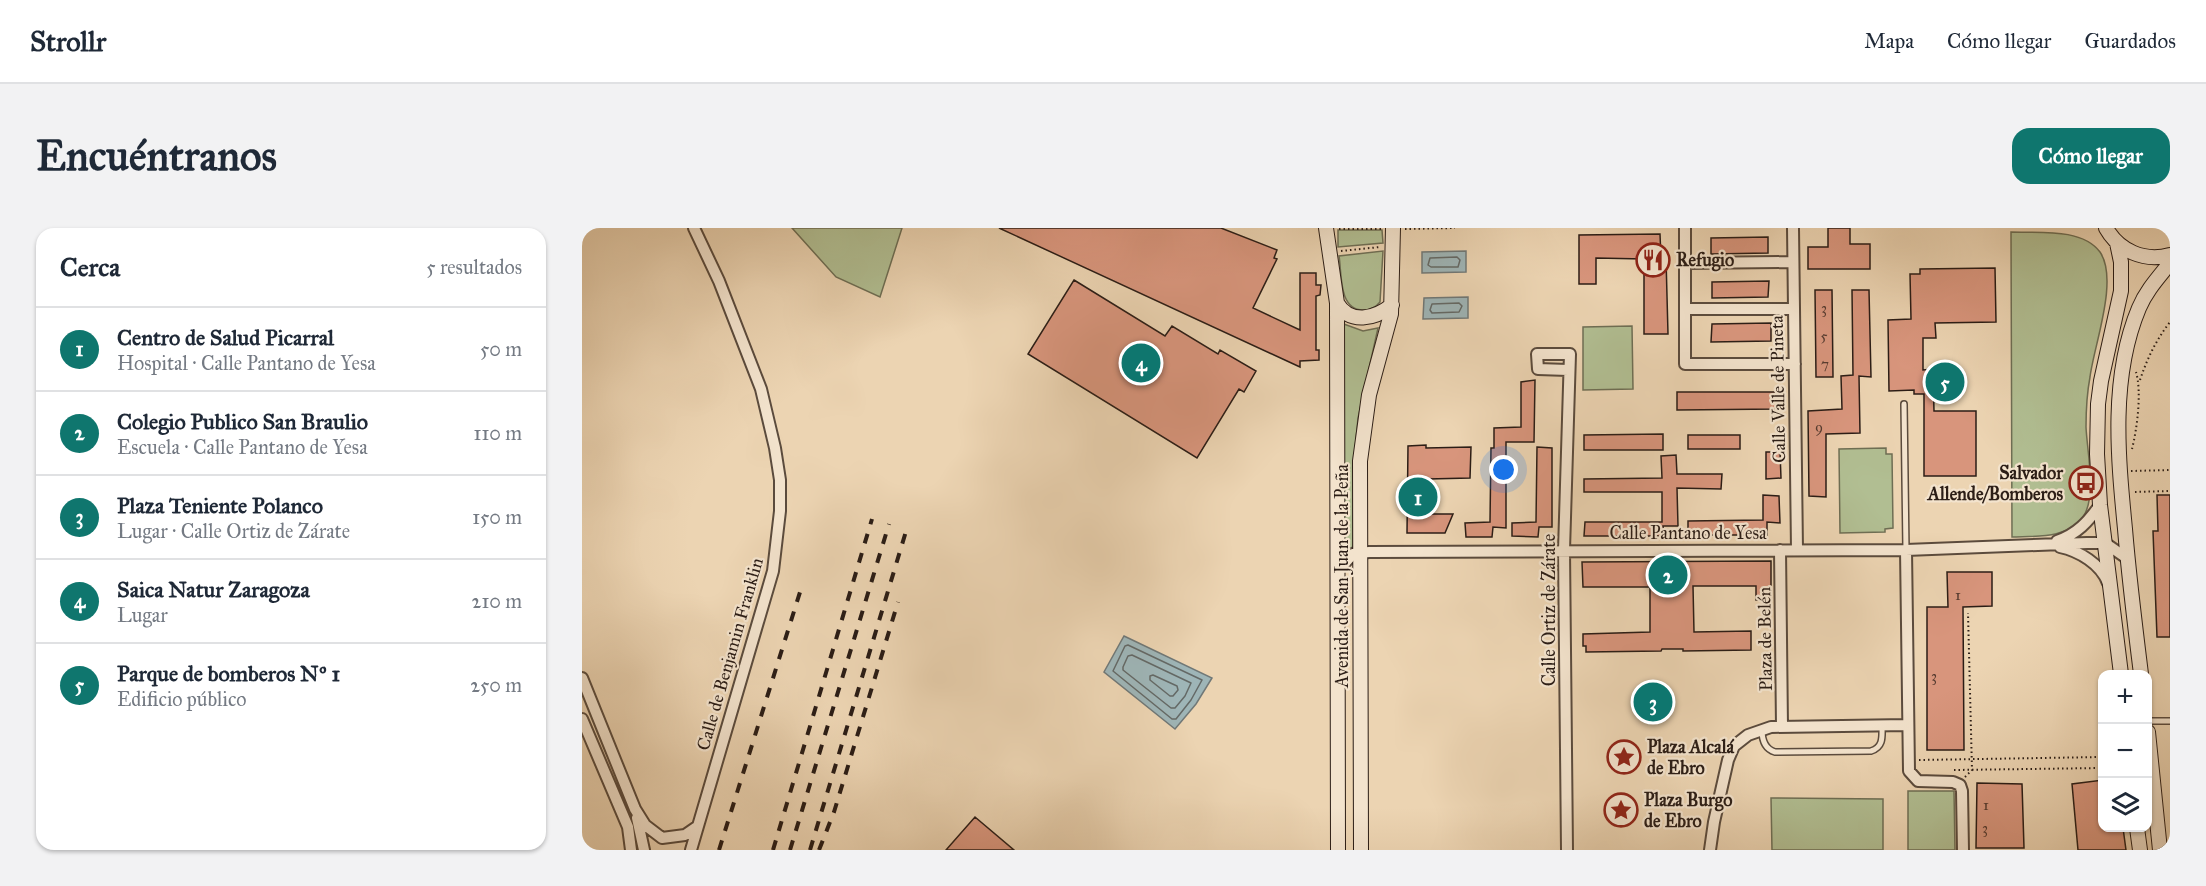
<!DOCTYPE html>
<html lang="es">
<head>
<meta charset="utf-8">
<style>
	body { margin:0; font-family:"IM FELL Great Primer",serif; background:#f2f2f3; color:#1f2937 }
	.controls { position:absolute; right:18px; bottom:18px; display:grid; overflow:hidden; border-radius:12px; box-shadow:0 2px 4px #0004 }
	.controls button { width:54px; height:54px; display:grid; place-items:center; padding:0; border:0; border-bottom:2px solid #e0e1e3; background:#fff; color:#1f2937; font:30px sans-serif }
	.you { position:absolute; left:922px; top:242px; width:21px; height:21px; margin:-15px; border:4px solid #fff; border-radius:50%; background:#1a73e8; box-shadow:0 0 0 9px #1a73e833 }
	.badge { display:grid; place-items:center; width:39px; height:39px; border-radius:50%; background:#0f766e; color:#fff; font-size:20px; font-weight:700 }
	.pin { position:absolute; translate:-50% -50%; border:3px solid #fff; box-shadow:0 2px 6px #0006 }
	.list { margin:0; padding:0; list-style:none }
	h2 { display:flex; justify-content:space-between; align-items:center; height:78px; margin:0; padding:0 24px; font-size:26px }
	h2 small { font-size:20px; font-weight:400; color:#747a83 }
	.list li { display:grid; grid-template-columns:39px 1fr auto; gap:18px; align-items:center; box-sizing:border-box; height:84px; padding:0 24px; border-top:2px solid #e0e1e3 }
	.list b { display:block; font-size:22px; white-space:nowrap }
	.list p { margin:0; font-size:20px; white-space:nowrap; color:#747a83 }
	.list em { font-size:20px; font-style:normal; color:#747a83 }
	.icon { flex:none; width:33px; height:33px; fill:none; stroke:currentColor; stroke-width:2; stroke-linecap:round; stroke-linejoin:round }
	.map { position:relative; flex:none; width:1588px; height:622px; overflow:hidden; border-radius:18px }
	header { display:flex; align-items:center; gap:36px; box-sizing:border-box; height:84px; padding:0 30px; background:#fff; border-bottom:2px solid #e0e1e3 }
	header strong { font-size:28px }
	nav { display:flex; gap:33px; margin-inline-start:auto; font-size:21px }
	.intro { display:flex; align-items:center; justify-content:space-between; box-sizing:border-box; height:144px; padding:0 36px }
	h1 { margin:0; font-size:42px }
	.button { padding:15px 27px; border-radius:18px; background:#0f766e; color:#fff; font-size:21px; font-weight:700 }
	main { display:flex; gap:36px; padding:0 36px }
	aside { flex:1; background:#fff; border-radius:18px; box-shadow:0 2px 4px #0004 }
	.map>svg:first-child { display:block }
	.green { fill:#b1be92; stroke:#6e6e54; stroke-width:1.5 }
	.water { fill:#9eb5b7; stroke:#707877; stroke-width:1.5 }
	.lines { fill:none; stroke-linecap:round; stroke-linejoin:round }
	.shore { stroke:#646966; stroke-width:1.5 }
	.building { fill:#d8957c; stroke:#2b1d16; stroke-width:1.5 }
	.lane-casing { stroke:#5b4b3d; stroke-width:8 }
	.street-casing { stroke:#5b4b3d; stroke-width:14 }
	.secondary-casing { stroke:#2b1d16; stroke-width:16 }
	.path { stroke:#2b1d16; stroke-width:2; stroke-dasharray:1.5 3; stroke-linecap:butt }
	.lane { stroke:#f3e3cd; stroke-width:5 }
	.street { stroke:#f3e3cd; stroke-width:10 }
	.secondary { stroke:#f3e3cd; stroke-width:14 }
	.rail { stroke:#2b1d16; stroke-width:4; stroke-dasharray:10 10; stroke-linecap:butt }
	.labels { text-anchor:middle; dominant-baseline:central; stroke-width:4.5; stroke-linejoin:round; paint-order:stroke }
	.number-label { font-size:15px; fill:#563b30 }
	.poi-label { font-size:18px; font-weight:bold; fill:#2b1d16; stroke:#f3e3cd; text-anchor:start }
	.street-label { font-size:18px; fill:#2b1d16; stroke:#f3e3cd }
</style>
</head>
<body>
<header>
<strong>Strollr</strong>
<nav><a>Mapa</a><a>Cómo llegar</a><a>Guardados</a></nav>
</header>
<div class="intro"><h1>Encuéntranos</h1><a class="button">Cómo llegar</a></div>
<main>
<aside>
<h2>Cerca<small>5 resultados</small></h2>
<ul class="list">
<li><span class="badge">1</span><div><b>Centro de Salud Picarral</b><p>Hospital · Calle Pantano de Yesa</p></div><em>50 m</em></li>
<li><span class="badge">2</span><div><b>Colegio Publico San Braulio</b><p>Escuela · Calle Pantano de Yesa</p></div><em>110 m</em></li>
<li><span class="badge">3</span><div><b>Plaza Teniente Polanco</b><p>Lugar · Calle Ortiz de Zárate</p></div><em>150 m</em></li>
<li><span class="badge">4</span><div><b>Saica Natur Zaragoza</b><p>Lugar</p></div><em>210 m</em></li>
<li><span class="badge">5</span><div><b>Parque de bomberos Nº 1</b><p>Edificio público</p></div><em>250 m</em></li>
</ul>
</aside>
<div class="map">
<svg width="1588" height="622" viewBox="0 0 1588 622">
	<rect width="100%" height="100%" fill="#ecd4b2"/>
	<filter id="stains"><feTurbulence type="fractalNoise" baseFrequency=".00333" numOctaves="4"/><feColorMatrix values="0 0 0 0 .2 0 0 0 0 .09 0 0 0 0 .02 0 0 0 .5 -.17"/></filter>
	<radialGradient id="worn" r=".72"><stop offset=".6" stop-color="#630" stop-opacity="0"/><stop offset="1" stop-color="#630" stop-opacity=".3"/></radialGradient>
	<!-- green -->
	<path class="green" d="M 210,0 L 320,0 L 298,69 L 254,49 Z
		M 800,2 L 801,15 L 756,19 L 756,2 Z
		M 1429,4 C 1458,5 1500,0 1518,24 C 1537,52 1512,117 1508,149 C 1505,165 1504,183 1504,199 C 1505,223 1515,269 1501,289 C 1486,311 1454,308 1430,309 Z
		M 801,23 L 798,74 C 794,79 788,82 782,82 C 756,83 760,45 757,28 Z
		M 759,95 L 781,103 L 796,100 L 776,190 L 772,232 L 771,319 L 759,324 Z
		M 1050,98 L 1051,161 L 1001,162 L 1001,99 Z
		M 1304,220 L 1304,226 L 1310,226 L 1311,300 L 1303,301 L 1303,304 L 1258,305 L 1257,221 Z
		M 1326,563 L 1372,563 L 1373,622 L 1326,622 Z
		M 1189,570 L 1301,571 L 1301,622 L 1190,622 Z"/>
	<!-- water -->
	<path class="water" d="M 884,23 L 884,44 L 840,45 L 840,24 Z
		M 886,69 L 886,90 L 841,91 L 842,70 Z
		M 542,408 L 630,450 L 614,476 L 593,501 L 522,444 Z"/>
	<g class="lines">
		<!-- shore -->
		<path class="shore" d="M 875,29 L 878,32 L 876,39 L 849,39 L 846,37 L 848,30 Z
			M 877,75 L 880,78 L 877,84 L 850,85 L 848,82 L 850,76 Z
			M 546,417 L 620,452 L 609,472 L 594,491 L 590,491 L 531,443 L 543,418 Z
			M 550,427 L 609,455 L 603,468 L 593,480 L 589,480 L 541,442 L 541,439 L 546,428 Z
			M 571,447 L 595,458 L 596,462 L 591,468 L 588,468 L 568,452 L 568,448 Z"/>
	</g>
	<!-- building -->
	<path class="building" d="M 417,0 L 639,0 L 695,22 L 692,30 L 695,31 L 671,80 L 718,102 L 718,45 L 734,45 L 734,57 L 739,57 L 738,67 L 734,68 L 734,122 L 737,122 L 737,132 L 718,133 L 718,139 Z
		M 1246,0 L 1268,0 L 1268,16 L 1288,16 L 1288,41 L 1226,41 L 1226,19 L 1246,19 Z
		M 1078,6 L 1079,30 L 1084,30 L 1086,106 L 1062,106 L 1062,31 L 1014,30 L 1014,56 L 997,56 L 997,7 Z
		M 1186,9 L 1186,25 L 1129,26 L 1129,10 Z
		M 1413,40 L 1414,94 L 1353,95 L 1354,110 L 1341,110 L 1341,142 L 1351,141 L 1352,183 L 1394,183 L 1394,248 L 1342,248 L 1342,166 L 1332,166 L 1332,162 L 1307,163 L 1306,92 L 1329,91 L 1328,46 L 1338,46 L 1338,41 Z
		M 492,52 L 583,108 L 590,98 L 636,126 L 638,122 L 674,143 L 662,164 L 657,161 L 615,230 L 446,126 Z
		M 1187,53 L 1186,69 L 1130,70 L 1130,54 Z
		M 1233,62 L 1250,62 L 1251,149 L 1234,149 Z
		M 1270,62 L 1287,62 L 1289,149 L 1277,148 L 1278,205 L 1244,206 L 1244,269 L 1227,268 L 1226,183 L 1260,181 L 1259,148 L 1271,147 Z
		M 1189,95 L 1189,113 L 1129,114 L 1130,96 Z
		M 953,152 L 952,214 L 924,214 L 924,300 L 911,299 L 910,309 L 884,309 L 883,295 L 908,294 L 909,220 L 912,220 L 912,200 L 939,199 L 939,154 Z
		M 1095,164 L 1196,164 L 1196,181 L 1095,182 Z
		M 1081,206 L 1081,222 L 1002,222 L 1002,207 Z
		M 1106,207 L 1158,207 L 1158,221 L 1106,221 Z
		M 844,217 L 844,220 L 889,219 L 888,250 L 846,251 L 845,286 L 871,286 L 863,305 L 825,305 L 826,218 Z
		M 955,219 L 970,220 L 970,299 L 957,299 L 956,309 L 930,308 L 930,295 L 954,294 Z
		M 1184,224 L 1198,224 L 1199,250 L 1184,251 Z
		M 1094,227 L 1095,246 L 1140,246 L 1139,261 L 1095,260 L 1096,298 L 1081,298 L 1082,308 L 1002,308 L 1003,294 L 1080,294 L 1080,264 L 1002,264 L 1002,251 L 1080,250 L 1079,228 Z
		M 1181,267 L 1197,268 L 1198,295 L 1185,294 L 1185,307 L 1106,307 L 1106,293 L 1181,292 Z
		M 1575,267 L 1588,267 L 1588,409 L 1575,409 L 1571,303 L 1576,303 Z
		M 1189,333 L 1189,371 L 1174,372 L 1174,358 L 1111,358 L 1112,404 L 1169,403 L 1169,422 L 1101,423 L 1101,421 L 1080,421 L 1079,423 L 1004,424 L 1004,418 L 1001,418 L 1001,406 L 1068,404 L 1068,359 L 1001,359 L 1000,334 Z
		M 1365,344 L 1410,344 L 1410,378 L 1381,379 L 1382,522 L 1345,522 L 1345,379 L 1366,379 Z
		M 1521,552 L 1521,600 L 1541,600 L 1544,622 L 1496,622 L 1490,556 Z
		M 1395,555 L 1440,556 L 1442,620 L 1394,620 Z
		M 393,589 L 432,622 L 364,622 Z"/>
	<g class="lines">
		<defs>
			<path id="lane" d="M 1322,176 L 1324,322
				M 1566,493 L 1588,493
				M 1180,502 C 1180,512 1183,521 1193,524 L 1289,523 C 1302,519 1300,508 1300,497"/>
			<path id="street" d="M 1103,0 L 1103,136 L 1213,136
				M 1211,0 L 1215,322
				M 1103,35 L 1211,34
				M 1103,81 L 1212,81
				M 1475,313 C 1495,306 1506,294 1518,277
				M 1478,319 C 1497,323 1519,336 1526,355
				M 1198,322 L 1200,499
				M 1324,322 L 1327,543 L 1336,553 L 1371,554 L 1378,557 L 1380,563 L 1381,622
				M 756,342 L 771,326 L 787,324 L 1324,322 L 1505,315 L 1523,315 L 1546,331
				M 0,450 L 53,581 L 63,597 L 80,610 L 103,607 L 116,598
				M 0,491 L 46,599 L 49,622
				M 55,590 L 62,622
				M 109,622 L 191,343 L 198,283 L 198,252 L 193,220 L 179,161 L 137,53 L 112,0
				M 985,622 L 982,322 L 988,126 L 955,126 L 956,141 L 986,142
				M 1128,622 L 1132,594 L 1146,532 L 1152,518 L 1166,507 L 1189,499 L 1325,497"/>
			<path id="secondary" d="M 744,0 L 755,75 L 756,622
				M 1524,0 C 1537,23 1562,34 1588,27
				M 1535,15 L 1539,34 L 1539,63 L 1519,153 L 1516,176 L 1515,226 L 1518,277 L 1539,446
				M 755,75 C 768,97 793,91 810,77
				M 1559,446 C 1553,398 1547,350 1543,301 C 1536,229 1528,149 1557,80 C 1564,63 1576,50 1588,35
				M 1566,504 L 1578,622
				M 1555,600 L 1558,622
				M 779,622 L 778,233 L 787,167 L 809,86 L 811,0"/>
		</defs>
		<!-- lane casing -->
		<use href="#lane" class="lane-casing"/>
		<!-- street casing -->
		<use href="#street" class="street-casing"/>
		<!-- secondary casing -->
		<use href="#secondary" class="secondary-casing"/>
		<!-- path -->
		<path class="path" d="M 757,1 L 799,1
			M 823,1 L 873,0
			M 759,23 L 798,19
			M 1558,152 C 1565,131 1574,112 1588,94
			M 1550,221 C 1555,201 1560,164 1554,144
			M 1549,243 L 1588,242
			M 1553,264 L 1588,263
			M 1337,532 L 1520,529
			M 1372,542 L 1520,540
			M 1383,549 L 1390,542 L 1386,385"/>
		<!-- lane -->
		<use href="#lane" class="lane"/>
		<!-- street -->
		<use href="#street" class="street"/>
		<!-- secondary -->
		<use href="#secondary" class="secondary"/>
		<!-- rail -->
		<path class="rail" d="M 137,622 L 219,361
			M 191,622 L 290,291
			M 208,622 L 307,296
			M 228,622 L 325,300
			M 237,622 L 252,584 L 316,374"/>
	</g>
	<!-- icons -->
	<defs>
		<symbol id="restaurant-ring" viewBox="-11 -11 22 22"><circle r="9.5" fill="#f3e3cd" stroke="#8f2418" stroke-width="1.5"/><path d="M-5-6h1v4h1v-4h1v4h1v-4h1v5L-1.5 .5V6h-2V.5L-5-1ZM5-6V6H3V1.5H1.5Q1.5-4 5-6Z" fill="#8f2418"/></symbol>
		<symbol id="bus-ring" viewBox="-11 -11 22 22"><circle r="9.5" fill="#f3e3cd" stroke="#8f2418" stroke-width="1.5"/><path d="M-5-6H5V4H4V6H2V4H-2V6H-4V4H-5ZM-3.5-4V0h7V-4ZM-3.5 1.2v1.5H-2V1.2ZM2 1.2v1.5H3.5V1.2Z" fill="#8f2418"/></symbol>
		<symbol id="sight-ring" viewBox="-11 -11 22 22"><circle r="9.5" fill="#f3e3cd" stroke="#8f2418" stroke-width="1.5"/><path d="M0-6L1.8-2.2L6-1.7L2.9 1.2L3.7 5.4L0 3.3L-3.7 5.4L-2.9 1.2L-6-1.7L-1.8-2.2Z" fill="#8f2418"/></symbol>
	</defs>
	<g fill-rule="evenodd">
		<use href="#restaurant-ring" x="1052" y="13" width="38" height="38"/>
		<use href="#bus-ring" x="1485" y="236" width="38" height="38"/>
		<use href="#sight-ring" x="1023" y="510" width="38" height="38"/>
		<use href="#sight-ring" x="1020" y="563" width="38" height="38"/>
	</g>
	<g class="labels">
		<!-- number labels -->
		<g class="number-label">
			<text x="1242" y="80">3</text>
			<text x="1242" y="108">5</text>
			<text x="1243" y="136">7</text>
			<text x="1237" y="199">9</text>
			<text x="1376" y="367">1</text>
			<text x="1352" y="448">3</text>
			<text x="1404" y="577">1</text>
			<text x="1403" y="600">3</text>
		</g>
		<!-- poi labels -->
		<g class="poi-label">
			<text x="1094" y="32">Refugio</text>
			<text x="1481" y="245" text-anchor="end">Salvador<tspan x="1481" dy="21">Allende/Bomberos</tspan></text>
			<text x="1065" y="519">Plaza Alcalá<tspan x="1065" dy="21">de Ebro</tspan></text>
			<text x="1062" y="572">Plaza Burgo<tspan x="1062" dy="21">de Ebro</tspan></text>
		</g>
		<!-- street labels -->
		<g class="street-label">
			<text transform="translate(1196 161) rotate(-91)">Calle Valle de Pineta</text>
			<text x="1106" y="305">Calle Pantano de Yesa</text>
			<text transform="translate(760 348) rotate(-90)">Avenida de San Juan de la Peña</text>
			<text transform="translate(967 382) rotate(-90)">Calle Ortiz de Zárate</text>
			<text transform="translate(1183 411) rotate(-91)">Plaza de Belén</text>
			<text transform="translate(148 426) rotate(-74)">Calle de Benjamin Franklin</text>
		</g>
	</g>
	<rect width="100%" height="100%" filter="url(#stains)"/>
	<rect width="100%" height="100%" fill="url(#worn)"/>
</svg>
<div class="controls">
<button>+</button>
<button>−</button>
<button><svg class="icon" aria-label="layers" viewBox="0 0 24 24"><path d="M12 4l9 5-9 5-9-5zM3 14l9 5 9-5"/></svg></button>
</div>
<div class="you"></div>
<div class="pin badge" style="left:836px;top:269px">1</div>
<div class="pin badge" style="left:1086px;top:347px">2</div>
<div class="pin badge" style="left:1071px;top:474px">3</div>
<div class="pin badge" style="left:559px;top:135px">4</div>
<div class="pin badge" style="left:1363px;top:154px">5</div>
</div>
</main>
</body>
</html>
